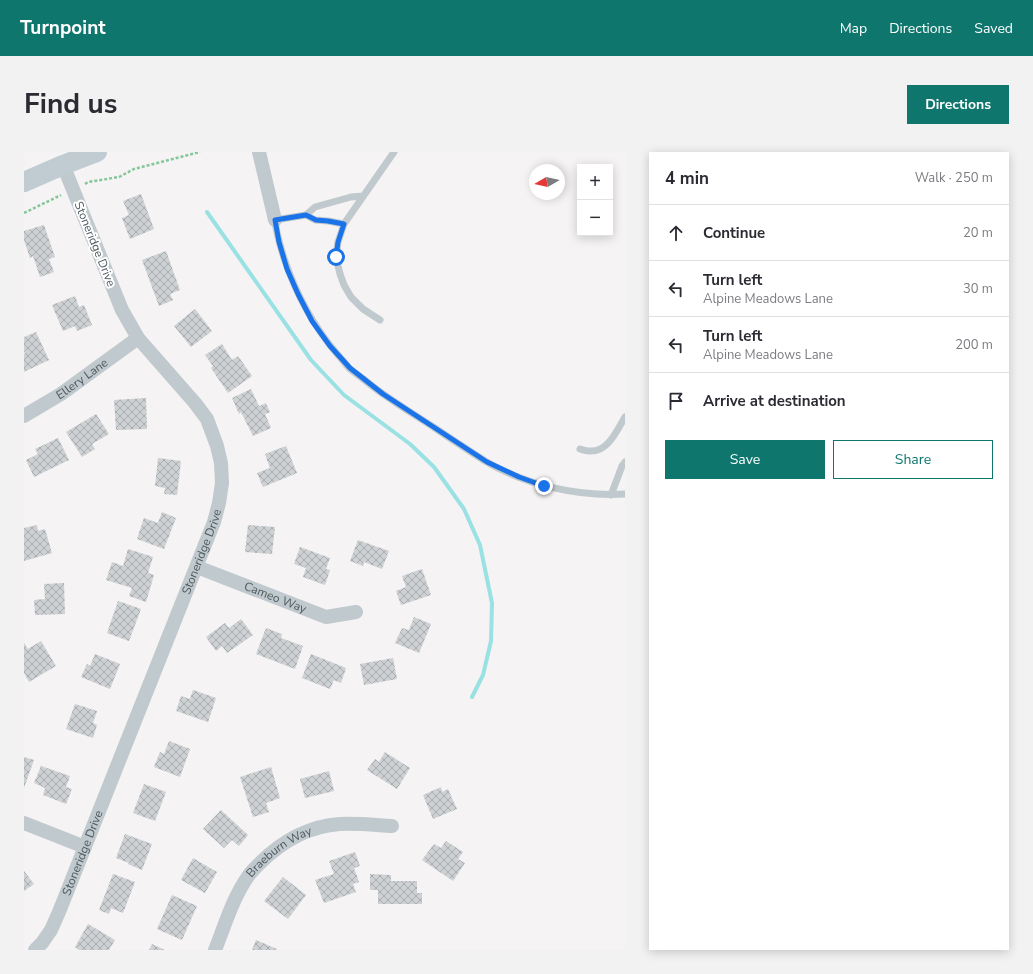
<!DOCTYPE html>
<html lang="en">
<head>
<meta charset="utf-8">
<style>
	body { margin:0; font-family:"Nunito Sans",sans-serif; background:#f2f2f3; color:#2b2b33 }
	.controls { position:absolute; right:12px; top:12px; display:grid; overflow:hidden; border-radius:0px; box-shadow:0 2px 10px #0003 }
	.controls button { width:36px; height:36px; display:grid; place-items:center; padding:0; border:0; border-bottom:1px solid #e1e1e2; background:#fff; color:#2b2b33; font:20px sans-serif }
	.compass { position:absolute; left:505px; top:12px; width:36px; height:36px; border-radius:50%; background:#fff; box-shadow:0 2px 10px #0003; rotate:261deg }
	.stop { position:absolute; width:12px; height:12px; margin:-9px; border:3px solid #1a73e8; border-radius:50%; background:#fff }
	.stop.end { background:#1a73e8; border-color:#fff; box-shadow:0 1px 4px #0008 }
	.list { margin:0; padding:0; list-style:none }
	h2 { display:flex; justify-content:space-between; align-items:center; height:52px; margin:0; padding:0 16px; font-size:17px }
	h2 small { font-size:13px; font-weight:400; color:#7c7c81 }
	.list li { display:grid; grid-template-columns:26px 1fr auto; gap:12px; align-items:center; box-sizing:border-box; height:56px; padding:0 16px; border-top:1px solid #e1e1e2 }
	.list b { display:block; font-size:15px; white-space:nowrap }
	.list p { margin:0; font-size:13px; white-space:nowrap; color:#7c7c81 }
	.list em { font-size:13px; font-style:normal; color:#7c7c81 }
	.actions { display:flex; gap:8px; padding:12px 16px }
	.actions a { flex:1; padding:9px 0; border:1px solid #0f766e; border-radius:0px; text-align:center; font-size:14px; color:#0f766e }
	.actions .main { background:#0f766e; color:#fff }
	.icon { flex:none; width:22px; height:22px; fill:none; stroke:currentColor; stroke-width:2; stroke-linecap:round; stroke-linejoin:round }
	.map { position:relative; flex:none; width:601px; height:798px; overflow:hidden; border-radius:0px }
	header { display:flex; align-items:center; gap:24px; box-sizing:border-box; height:56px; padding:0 20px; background:#0f766e; color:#fff }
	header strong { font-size:19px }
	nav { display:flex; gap:22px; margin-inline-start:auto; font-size:14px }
	.intro { display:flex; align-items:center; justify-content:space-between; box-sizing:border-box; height:96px; padding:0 24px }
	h1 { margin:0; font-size:28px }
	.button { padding:10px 18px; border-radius:0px; background:#0f766e; color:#fff; font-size:14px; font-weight:700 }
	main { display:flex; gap:24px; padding:0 24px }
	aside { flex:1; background:#fff; border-radius:0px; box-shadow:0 2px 10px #0003 }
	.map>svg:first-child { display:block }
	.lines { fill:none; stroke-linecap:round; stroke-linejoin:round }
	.stream { stroke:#9ae1e4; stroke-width:4 }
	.building { fill:url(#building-cross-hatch) }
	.path { stroke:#83c79a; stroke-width:2.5; stroke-dasharray:3 2; stroke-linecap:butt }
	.lane { stroke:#c0c9cd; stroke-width:7 }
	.street { stroke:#c0c9cd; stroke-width:14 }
	.secondary { stroke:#c1ccd2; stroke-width:20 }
	.route { stroke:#1a73e8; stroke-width:5 }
	.labels { text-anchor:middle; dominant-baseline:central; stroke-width:4; stroke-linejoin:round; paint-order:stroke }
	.street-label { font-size:12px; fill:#4c595e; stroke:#fff }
</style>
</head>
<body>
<header>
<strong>Turnpoint</strong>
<nav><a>Map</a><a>Directions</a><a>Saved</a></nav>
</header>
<div class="intro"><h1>Find us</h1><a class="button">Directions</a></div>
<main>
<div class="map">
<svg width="601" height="798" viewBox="0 0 601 798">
	<defs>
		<pattern id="building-cross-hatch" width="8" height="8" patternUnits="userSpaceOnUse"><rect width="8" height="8" fill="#cdd1d4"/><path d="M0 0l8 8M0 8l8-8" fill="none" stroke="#a9adaf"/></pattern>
	</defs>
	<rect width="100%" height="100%" fill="#f5f3f3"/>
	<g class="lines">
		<!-- stream -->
		<path class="stream" d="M 183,60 L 287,208 L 320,243 L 386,292 L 410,315 L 440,357 L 456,393 L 468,451 L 467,489 L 459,523 L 448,545"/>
	</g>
	<!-- building -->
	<path class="building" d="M 117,42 L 130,77 L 106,87 L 98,66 L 105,63 L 99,49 Z
		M 20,73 L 31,105 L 25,107 L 30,120 L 16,125 L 9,104 L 6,106 L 0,88 L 0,79 Z
		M 142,99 L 156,138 L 146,142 L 149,148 L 135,154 L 118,108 Z
		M 51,144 L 55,155 L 60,153 L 68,173 L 53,179 L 51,174 L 39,179 L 28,153 Z
		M 171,157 L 188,179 L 167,195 L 150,174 Z
		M 12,180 L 25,208 L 0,220 L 0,202 L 1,201 L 0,199 L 0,185 Z
		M 198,192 L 208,208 L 214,204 L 228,224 L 204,241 L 187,216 L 189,214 L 181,203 Z
		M 227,237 L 235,254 L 242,251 L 246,260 L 241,262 L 247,276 L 229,284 L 217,260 L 215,262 L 208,246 Z
		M 122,246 L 123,277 L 92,278 L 90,248 Z
		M 72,262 L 85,282 L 68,292 L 71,297 L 58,305 L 42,280 Z
		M 34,286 L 45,308 L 10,325 L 2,308 L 14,302 L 11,297 Z
		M 262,294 L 273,321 L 239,335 L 233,321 L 246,316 L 241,302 Z
		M 134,306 L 157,309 L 153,343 L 140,342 L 141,336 L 131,334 Z
		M 138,360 L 152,366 L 140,397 L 113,387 L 120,366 L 134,371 Z
		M 13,373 L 14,379 L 21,377 L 28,401 L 0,409 L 0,376 Z
		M 224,373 L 251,375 L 248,402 L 221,400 Z
		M 334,388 L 365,399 L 358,417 L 340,410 L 339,414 L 326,409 Z
		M 276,395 L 306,406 L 302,417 L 306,418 L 301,433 L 279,425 L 282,416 L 270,412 Z
		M 104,397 L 129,405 L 124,421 L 130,423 L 122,450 L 105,444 L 108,436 L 82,428 L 88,410 L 99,414 Z
		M 398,417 L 407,443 L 377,453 L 372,439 L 382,435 L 378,424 Z
		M 40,431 L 41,462 L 11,463 L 10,448 L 21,447 L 20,432 Z
		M 94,449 L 117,457 L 105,489 L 83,481 Z
		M 390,465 L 407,472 L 395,501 L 371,491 L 378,476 L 385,478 Z
		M 217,467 L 229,483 L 203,501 L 198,494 L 192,499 L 182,485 L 201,471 L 205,476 Z
		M 242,476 L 258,482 L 257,486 L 279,494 L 271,517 L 232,502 Z
		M 17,489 L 32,514 L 5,530 L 0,521 L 0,491 L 4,497 Z
		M 71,502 L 96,512 L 86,537 L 57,525 L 63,512 L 66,514 Z
		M 287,502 L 322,516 L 317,531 L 310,528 L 306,537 L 278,526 Z
		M 369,506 L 373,527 L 340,533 L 336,512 Z
		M 169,538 L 192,546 L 184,570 L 152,559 L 157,544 L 166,547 Z
		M 51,552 L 73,559 L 69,571 L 73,573 L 69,586 L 42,577 Z
		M 145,589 L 166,597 L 156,625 L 130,615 L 136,600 L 140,602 Z
		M 361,600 L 386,616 L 373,637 L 343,618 L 351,607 L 355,610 Z
		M 0,605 L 10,608 L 0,636 Z
		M 17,614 L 46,624 L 42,635 L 48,637 L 42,652 L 19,643 L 21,636 L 10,631 Z
		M 247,615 L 256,646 L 242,651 L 245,660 L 229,665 L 216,625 Z
		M 305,619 L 310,639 L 281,646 L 276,627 Z
		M 120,632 L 142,640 L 131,669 L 109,661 Z
		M 417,635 L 418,640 L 424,637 L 433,657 L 409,667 L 399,643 Z
		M 197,658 L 224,683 L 215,694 L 208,688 L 200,696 L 179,677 Z
		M 101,682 L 128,692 L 118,718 L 104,712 L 105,711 L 92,706 Z
		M 422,689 L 439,700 L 434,707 L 441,711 L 429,729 L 398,708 L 410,692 L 417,696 Z
		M 331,700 L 336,714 L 330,716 L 335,730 L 329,732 L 332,740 L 300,751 L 291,728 L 310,722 L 305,709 Z
		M 169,706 L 193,720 L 181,741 L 157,728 Z
		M 0,719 L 10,732 L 0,739 Z
		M 89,722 L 111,730 L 99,761 L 87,756 L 85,762 L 75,758 Z
		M 346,722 L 367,723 L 367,729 L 393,729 L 393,741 L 398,741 L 398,752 L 354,752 L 354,738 L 346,738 Z
		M 259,725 L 282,743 L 264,767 L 240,749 Z
		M 148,743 L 173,754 L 158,788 L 133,777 Z
		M 64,772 L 91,788 L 85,798 L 55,798 L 51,795 Z
		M 232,788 L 253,797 L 252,798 L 228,798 Z
		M 128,792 L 141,798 L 125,798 Z"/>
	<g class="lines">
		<!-- path -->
		<path class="path" d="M 61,32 L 64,30 L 95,25 L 110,17 L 176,0
			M 0,61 L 37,43"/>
		<!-- lane -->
		<path class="lane" d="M 339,44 L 327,45 L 291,55 L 282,63 L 251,68 C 252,81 256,93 260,106 C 272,142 289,174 314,203 C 318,207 322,213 326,217 C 331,221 337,225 343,230 C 364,247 388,261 411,276 C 427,287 444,298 461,309 C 501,333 555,345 601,342
			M 282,63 L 291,68 L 304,69 L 320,72
			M 356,168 L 339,157 L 327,145 L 320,133 L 316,122 L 312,105 L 314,90 L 320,72 L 370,0
			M 556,297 C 559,298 562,299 565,299 C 584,301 593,278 601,265
			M 587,343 L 598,314 L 601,310"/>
		<!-- street -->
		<g class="street">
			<path d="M 235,0 L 251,68"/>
			<path id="s1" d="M 0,264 L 37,242 L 114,186"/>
			<path id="s2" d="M 173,415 L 302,465 L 332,460"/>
			<path d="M 0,671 L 61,695"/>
			<path id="s3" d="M 11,798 L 18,791 L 27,778 L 35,760 L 190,370 L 195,351 L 198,331 L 197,311 L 193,294 L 183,267 L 171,251 L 114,186 L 98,158 L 39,13"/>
			<path id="s4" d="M 191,798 C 201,773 209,745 225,723 C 228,719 232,715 235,712 C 257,690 285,674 316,672 C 332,671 351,673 368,674"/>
		</g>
		<!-- secondary -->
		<path class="secondary" d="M 0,30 L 39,13 L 73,0"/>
	</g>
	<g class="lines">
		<!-- route -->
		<path class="route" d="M 312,105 L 314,90 L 320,72 L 304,69 L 292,68 L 282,63 L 251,68 L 255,90 L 263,117 L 274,142 L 288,169 L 306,194 L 326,216 L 359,242 L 463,310 L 495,325 L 520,334"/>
	</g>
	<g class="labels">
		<!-- street labels -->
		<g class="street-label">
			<text transform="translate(71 92) rotate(68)">Stoneridge Drive</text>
			<text stroke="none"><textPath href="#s1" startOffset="69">Ellery Lane</textPath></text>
			<text stroke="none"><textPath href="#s3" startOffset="433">Stoneridge Drive</textPath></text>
			<text stroke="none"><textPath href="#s2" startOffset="84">Cameo Way</textPath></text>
			<text stroke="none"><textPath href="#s3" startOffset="109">Stoneridge Drive</textPath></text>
			<text stroke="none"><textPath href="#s4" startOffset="121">Braeburn Way</textPath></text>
		</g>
	</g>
</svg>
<div class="controls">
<button>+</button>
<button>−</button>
</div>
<svg class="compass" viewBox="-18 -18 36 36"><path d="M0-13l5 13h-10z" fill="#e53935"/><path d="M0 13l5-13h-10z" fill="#7c7c81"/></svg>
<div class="stop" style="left:312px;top:105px"></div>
<div class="stop end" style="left:520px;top:334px"></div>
</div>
<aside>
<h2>4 min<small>Walk · 250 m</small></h2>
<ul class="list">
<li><svg class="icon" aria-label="ahead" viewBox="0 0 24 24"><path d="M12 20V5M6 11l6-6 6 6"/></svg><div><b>Continue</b></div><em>20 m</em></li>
<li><svg class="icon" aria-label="left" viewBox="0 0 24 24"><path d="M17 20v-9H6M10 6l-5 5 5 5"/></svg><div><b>Turn left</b><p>Alpine Meadows Lane</p></div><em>30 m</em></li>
<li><svg class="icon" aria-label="left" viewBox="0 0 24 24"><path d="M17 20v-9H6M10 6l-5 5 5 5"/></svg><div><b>Turn left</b><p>Alpine Meadows Lane</p></div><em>200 m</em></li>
<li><svg class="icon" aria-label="arrive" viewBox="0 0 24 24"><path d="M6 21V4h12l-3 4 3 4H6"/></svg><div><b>Arrive at destination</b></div></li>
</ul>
<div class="actions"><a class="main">Save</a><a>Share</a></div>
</aside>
</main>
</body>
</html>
